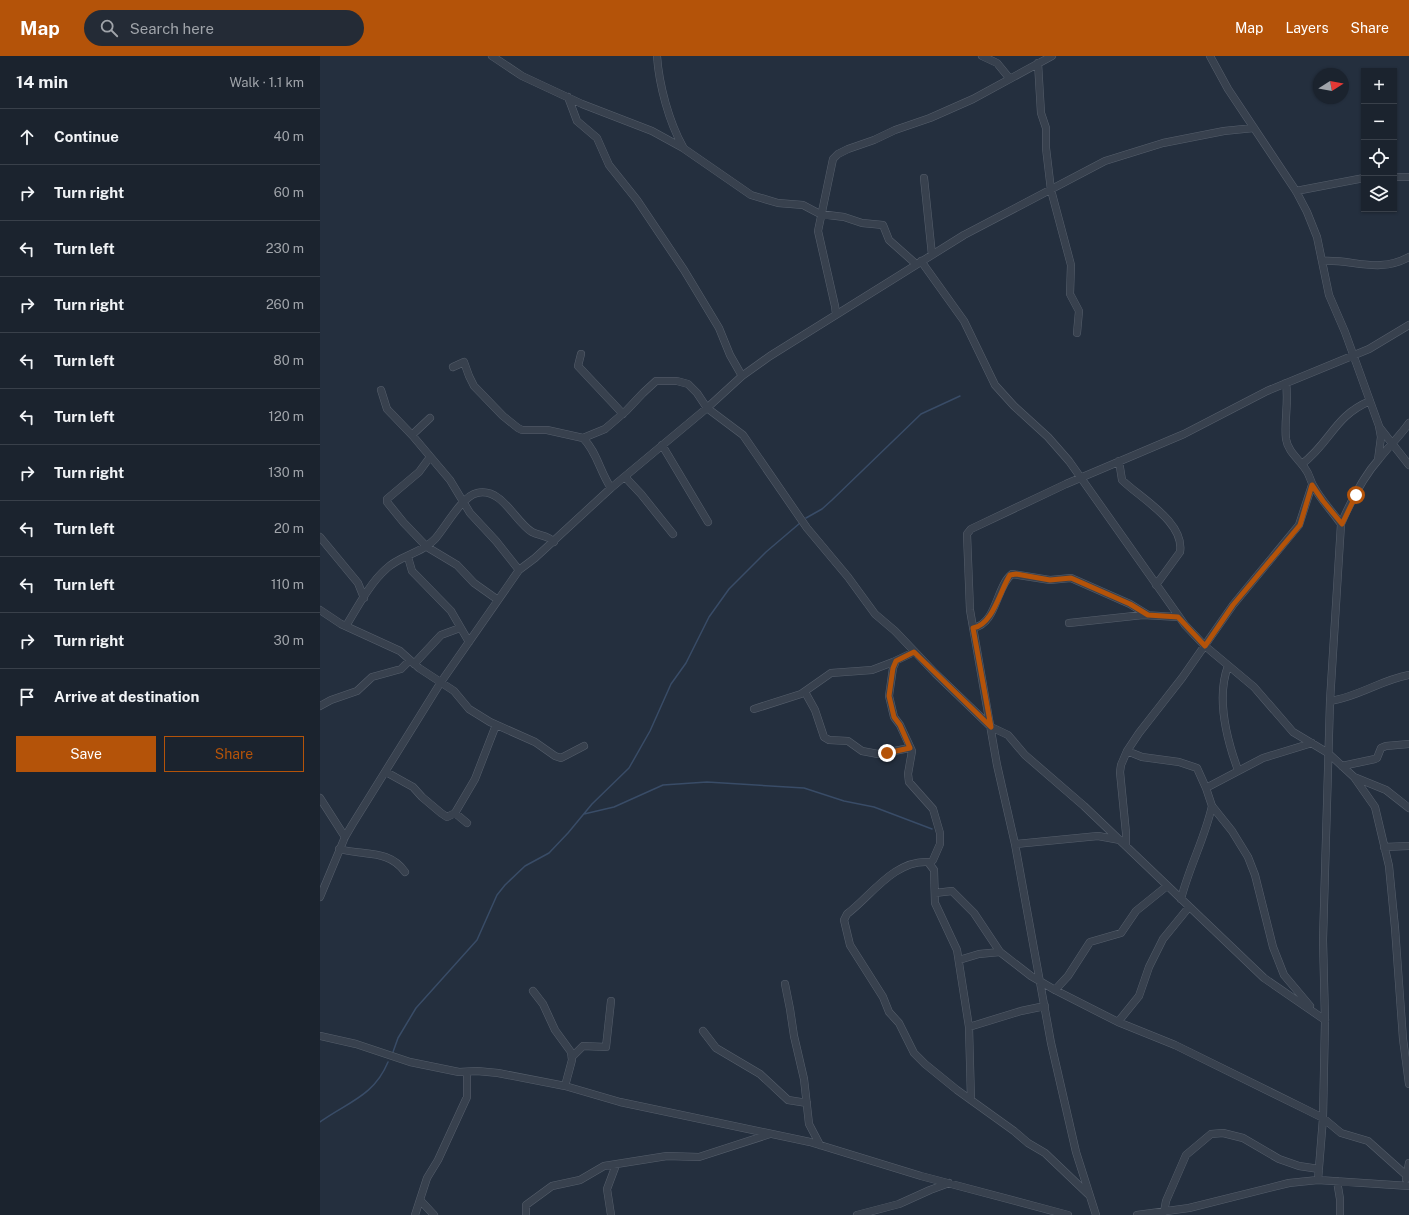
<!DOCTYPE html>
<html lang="en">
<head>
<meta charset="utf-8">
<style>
	body { margin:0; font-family:"Public Sans",sans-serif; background:#242b36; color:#f1f3f6 }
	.controls { position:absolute; right:12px; top:12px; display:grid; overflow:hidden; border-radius:0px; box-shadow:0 1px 3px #0004 }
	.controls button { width:36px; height:36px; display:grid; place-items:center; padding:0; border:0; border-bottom:1px solid #39404a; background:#1b232e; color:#f1f3f6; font:20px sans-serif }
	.compass { position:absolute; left:993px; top:12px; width:36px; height:36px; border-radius:50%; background:#1b232e; box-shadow:0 1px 3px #0004; rotate:79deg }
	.stop { position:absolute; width:12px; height:12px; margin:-9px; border:3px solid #b45309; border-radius:50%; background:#fff }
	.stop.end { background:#b45309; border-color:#fff; box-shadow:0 1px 4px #0008 }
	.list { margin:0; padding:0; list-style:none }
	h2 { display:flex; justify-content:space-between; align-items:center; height:52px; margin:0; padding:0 16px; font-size:17px }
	h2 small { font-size:13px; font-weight:400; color:#a0a4aa }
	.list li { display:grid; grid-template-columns:26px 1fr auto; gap:12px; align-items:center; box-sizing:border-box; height:56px; padding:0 16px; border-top:1px solid #39404a }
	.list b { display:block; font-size:15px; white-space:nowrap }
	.list em { font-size:13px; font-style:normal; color:#a0a4aa }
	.actions { display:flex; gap:8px; padding:12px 16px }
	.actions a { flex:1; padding:9px 0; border:1px solid #b45309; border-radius:0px; text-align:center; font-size:14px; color:#b45309 }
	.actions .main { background:#b45309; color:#fff }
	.icon { flex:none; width:22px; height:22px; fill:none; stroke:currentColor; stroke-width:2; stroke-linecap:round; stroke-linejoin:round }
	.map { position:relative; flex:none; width:1089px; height:1159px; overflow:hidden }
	header { display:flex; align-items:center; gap:24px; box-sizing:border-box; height:56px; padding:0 20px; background:#b45309; color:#fff }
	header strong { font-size:19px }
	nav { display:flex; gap:22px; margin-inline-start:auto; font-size:14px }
	.search { width:280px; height:36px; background:#242b36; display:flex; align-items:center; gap:10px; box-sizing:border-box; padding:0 14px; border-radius:22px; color:#a0a4aa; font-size:15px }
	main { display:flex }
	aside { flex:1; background:#1b232e }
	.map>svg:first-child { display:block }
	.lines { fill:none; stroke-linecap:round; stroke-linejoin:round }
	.stream { stroke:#394c67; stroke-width:1.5 }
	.minor-casing { stroke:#565f6c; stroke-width:8 }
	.minor { stroke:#38414e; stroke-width:7 }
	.route { stroke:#b45309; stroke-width:5 }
</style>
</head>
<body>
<header>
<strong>Map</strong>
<div class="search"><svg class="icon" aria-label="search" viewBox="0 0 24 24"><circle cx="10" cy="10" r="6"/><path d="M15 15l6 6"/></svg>Search here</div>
<nav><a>Map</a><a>Layers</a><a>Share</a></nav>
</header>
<main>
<aside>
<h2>14 min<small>Walk · 1.1 km</small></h2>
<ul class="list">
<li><svg class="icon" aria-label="ahead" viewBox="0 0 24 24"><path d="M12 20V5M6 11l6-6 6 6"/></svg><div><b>Continue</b></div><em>40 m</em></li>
<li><svg class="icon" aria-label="right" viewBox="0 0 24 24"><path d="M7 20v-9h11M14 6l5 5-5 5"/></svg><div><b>Turn right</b></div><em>60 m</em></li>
<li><svg class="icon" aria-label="left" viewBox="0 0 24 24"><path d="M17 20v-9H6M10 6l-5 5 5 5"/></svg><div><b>Turn left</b></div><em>230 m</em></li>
<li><svg class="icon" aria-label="right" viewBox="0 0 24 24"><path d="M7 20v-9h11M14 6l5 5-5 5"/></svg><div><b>Turn right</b></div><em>260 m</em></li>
<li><svg class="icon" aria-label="left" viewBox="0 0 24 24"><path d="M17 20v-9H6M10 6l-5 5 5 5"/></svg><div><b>Turn left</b></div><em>80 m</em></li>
<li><svg class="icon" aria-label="left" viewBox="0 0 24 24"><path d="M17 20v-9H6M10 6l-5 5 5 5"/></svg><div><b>Turn left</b></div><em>120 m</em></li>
<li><svg class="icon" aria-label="right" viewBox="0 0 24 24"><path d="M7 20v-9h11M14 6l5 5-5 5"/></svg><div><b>Turn right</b></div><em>130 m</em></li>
<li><svg class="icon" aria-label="left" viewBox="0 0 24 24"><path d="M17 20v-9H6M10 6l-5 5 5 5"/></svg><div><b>Turn left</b></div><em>20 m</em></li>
<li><svg class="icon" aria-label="left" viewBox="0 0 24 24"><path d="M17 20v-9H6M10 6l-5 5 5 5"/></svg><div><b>Turn left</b></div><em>110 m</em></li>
<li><svg class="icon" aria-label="right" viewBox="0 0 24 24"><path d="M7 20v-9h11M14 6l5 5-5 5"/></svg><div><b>Turn right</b></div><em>30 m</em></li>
<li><svg class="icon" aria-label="arrive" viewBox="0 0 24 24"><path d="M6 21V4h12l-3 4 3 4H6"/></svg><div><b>Arrive at destination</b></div></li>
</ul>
<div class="actions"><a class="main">Save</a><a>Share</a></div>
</aside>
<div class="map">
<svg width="1089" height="1159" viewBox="0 0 1089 1159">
	<rect width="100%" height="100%" fill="#242f3e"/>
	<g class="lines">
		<!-- stream -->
		<path class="stream" d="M 486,462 L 502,453 L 512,444 L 601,358 L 640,340
			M 264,758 L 294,751 L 343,729 L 387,726 L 484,732 L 524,745 L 554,751 L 612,773
			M 73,996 L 78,982 L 96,952 L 157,884 L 177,839 L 185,829 L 205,810 L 229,797 L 248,777 L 272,748 L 309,712 L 330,675 L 351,628 L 366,607 L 389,561 L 409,533 L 446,496 L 480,467
			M 0,1066 C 28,1046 54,1040 68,1006"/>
		<defs>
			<path id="minor" d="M 172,0 L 202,20 L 262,48 L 332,75 L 363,92 L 431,139 L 458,147 L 483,149 L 500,158 L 524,161 L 542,167 L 563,169 L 569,184 L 596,208
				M 337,0 C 339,29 349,66 363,91
				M 662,0 L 677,7 L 690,23
				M 890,0 L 908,33 L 976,135 L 987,156 L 997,181 L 1009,239 L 1025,276 L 1059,370 L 1061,381 L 1058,404
				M 718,7 L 721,57 L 726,72 L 726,92 L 731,134 L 751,209 L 750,238 L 759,255 L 757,277
				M 248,41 L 257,65 L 277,82 L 289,109 L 317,144 L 364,214 L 399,272 L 410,299 L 422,320
				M 1074,121 L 1089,121
				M 604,122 L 612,199
				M 976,135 L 1044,122
				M 601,205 L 644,265 L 675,329 L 694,350 L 728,381 L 749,405 L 865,569 L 885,590 L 934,631 L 973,676 L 1008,697 L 1034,721 L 1066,734 L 1089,752
				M 1002,205 C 1034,203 1058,218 1089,201
				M 516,258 L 515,250 L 498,175 L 513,103 L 518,98 L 528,93 L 554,84 L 575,74 L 610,62 L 653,43 L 732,0
				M 261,298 L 258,310 L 303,358
				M 133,311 L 144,306 L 149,320 L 154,330 L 183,360 L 198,372 L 202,374 L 227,374 L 263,382 L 285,373 L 306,355 L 323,337 L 336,325 L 357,325 L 368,328 L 377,337 L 387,352 L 423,379 L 487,472 L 528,521 L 555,558 L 575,575 L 615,617 L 671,671 L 688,679 L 705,699 L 764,750 L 944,922 L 1005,964
				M 966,327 C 969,346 964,364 966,383 C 968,396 979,403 986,414 C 990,419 990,425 994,431 C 1001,444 1012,455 1021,468
				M 61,334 L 67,353 L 92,379 L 130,424 L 150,457 L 176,485 L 199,514
				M 1060,372 L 1089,409
				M 92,379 L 110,362
				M 263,382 C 277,396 280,416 291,432
				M 342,389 L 388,466
				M 110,401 L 99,416 L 67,443 L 67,446 L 84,467 L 107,491 L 137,509 L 154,527 L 178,544
				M 799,405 L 802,424 C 820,442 865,466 860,496 L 836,529
				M 982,408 C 1011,386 1014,360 1050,345
				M 305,421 L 321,438 L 353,478
				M 0,481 L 38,527 L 44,542
				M 88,501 L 92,515 L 131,555 L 149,586
				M 0,554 L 21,568 L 80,595 L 99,612 L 134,635 L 149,653 L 170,666 L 215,686 L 235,700 L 241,702 L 264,690
				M 749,567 L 823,559 L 858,561
				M 26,570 C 37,552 50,527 66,513 C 80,499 101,498 115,483 C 125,472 142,440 157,437 C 182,431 195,466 212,476 C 219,480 228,479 234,486
				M 653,572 C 677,568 676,530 692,518 L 730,524 L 751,522 L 810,548 L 828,559
				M 576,605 L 573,612 L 569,640 L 574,661 L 580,669 L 592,695 L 588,718 L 589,726 L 613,753 L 620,777 L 620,788 L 613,804 L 610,807
				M 94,608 L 121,579 L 140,572
				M 908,610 C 896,642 907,684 918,714
				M 485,636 L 495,654 L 504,681 L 509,684 L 528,685 L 542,695 L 558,698 L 590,692
				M 1010,645 C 1038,641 1061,624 1089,619
				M 0,650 L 11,644 L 37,635 L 52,621 L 81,613 L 90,604
				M 434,653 L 481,638 L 511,617 L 552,614 L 573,606 L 594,596
				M 807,695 L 822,701 L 859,706 L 877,712 L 886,732 L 892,750 L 912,775 L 928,801 L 935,819 L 953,891 L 964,919 L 990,950
				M 1022,710 L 1055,703 L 1057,702 L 1061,692 L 1066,690 L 1089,688
				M 66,716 L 93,731 L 102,741 L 121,757 L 127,761 L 135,757 L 155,723 L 176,669
				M 1034,721 L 1055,751 L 1069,810 L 1075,872 L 1083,983 L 1089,1028
				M 886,732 L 943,702 L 992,687
				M 0,742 L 25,781
				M 135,757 L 147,767
				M 695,788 L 778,780 L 800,784
				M 806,789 L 806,777 L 800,716 L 801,709 L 807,695 L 819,677 L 862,622 L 913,549 L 979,469 L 992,429
				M 1064,791 L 1089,790
				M 19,793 C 44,800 69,793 85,816
				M 615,837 L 632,835 L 654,857 L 680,896 L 711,920 L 735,934 L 798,966 L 855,989 L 987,1054 L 1003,1062 L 1021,1077 L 1048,1085 L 1086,1119
				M 0,841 L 25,781 L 32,769 L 121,626 L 199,514 L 215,502 L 291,432 L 387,352 L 422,320 L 450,300 L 644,179 L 785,105 L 843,87 L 904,75 L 934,72
				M 861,843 C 869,811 885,782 892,750
				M 639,904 L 659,898 L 680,896
				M 465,928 L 470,953 L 474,980 L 484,1023 L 489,1068 L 500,1089
				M 735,934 L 748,920 L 770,886 L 801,877 L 816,855 L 847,830
				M 213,935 L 223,948 L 235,974 L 251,996 L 252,1004 L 245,1030
				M 798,966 L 819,940 L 829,911 L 843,883 L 869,851
				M 649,971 L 701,955 L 725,950
				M 383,975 L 396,992 L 440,1018 L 468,1044 L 487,1047
				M 0,980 L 36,988 L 90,1006 L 139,1016 L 157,1015 L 178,1017 L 245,1030 L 300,1046 L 490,1086 L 601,1120 L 748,1159
				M 252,1001 L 263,990 L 286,991 L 291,945
				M 651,1044 L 649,971 L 637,894 L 615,847 L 614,814 L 608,806 C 574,804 551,840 527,858 L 524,864 L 530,889 L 563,941 L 569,956 L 579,967 L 594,997 L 605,1008 L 637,1034 L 694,1075 L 708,1087 L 725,1097 L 768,1138
				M 1086,1123 L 1089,1107
				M 998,1124 L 1003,1062 L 1005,964 L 1003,884 L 1010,645 L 1021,468 C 1030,447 1044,420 1059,403 C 1069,390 1080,380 1089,367
				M 1017,1125 L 1020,1143 L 1020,1159
				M 100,1144 L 114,1159
				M 844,1156 L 846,1145 L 866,1099 L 891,1078 L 903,1077 L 923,1082 L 959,1103 L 979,1110 L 999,1113
				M 95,1159 L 107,1122 L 118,1104 L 147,1041 L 147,1017
				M 206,1159 L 206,1149 L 232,1130 L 260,1124 L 284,1110 L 347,1100 L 379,1101 L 450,1078
				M 291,1159 L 287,1133 L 296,1109
				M 537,1159 L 579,1148 L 610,1134 L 629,1127
				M 776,1159 L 756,1096 L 731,987 L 695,788 L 677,709 L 650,554 L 647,478 L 651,473 L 746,428 L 864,378 L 947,335 L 1049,293 L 1089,269
				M 817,1159 L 869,1152 L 969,1127 L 998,1124 L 1089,1130"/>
		</defs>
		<!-- minor casing -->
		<use href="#minor" class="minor-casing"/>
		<!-- minor -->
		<use href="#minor" class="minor"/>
	</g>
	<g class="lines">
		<!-- route -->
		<path class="route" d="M 567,697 L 590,692 L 580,669 L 574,661 L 569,640 L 573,612 L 576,605 L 594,596 L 671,671 L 653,572 C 673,569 680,534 690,519 L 696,518 L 730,524 L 751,522 L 810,548 L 828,559 L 858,561 L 885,590 L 913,549 L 980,469 L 992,429 L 1003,445 L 1022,468 L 1036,439"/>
	</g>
</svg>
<div class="controls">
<button>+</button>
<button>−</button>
<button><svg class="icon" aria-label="locate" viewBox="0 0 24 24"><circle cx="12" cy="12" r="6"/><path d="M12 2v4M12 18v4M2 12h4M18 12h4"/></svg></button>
<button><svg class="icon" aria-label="layers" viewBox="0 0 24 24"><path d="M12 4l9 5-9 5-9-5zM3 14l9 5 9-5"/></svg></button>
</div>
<svg class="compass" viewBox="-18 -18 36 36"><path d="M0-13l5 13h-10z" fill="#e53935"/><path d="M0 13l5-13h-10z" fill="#a0a4aa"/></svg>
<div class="stop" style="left:1036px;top:439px"></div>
<div class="stop end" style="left:567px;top:697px"></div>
</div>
</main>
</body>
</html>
